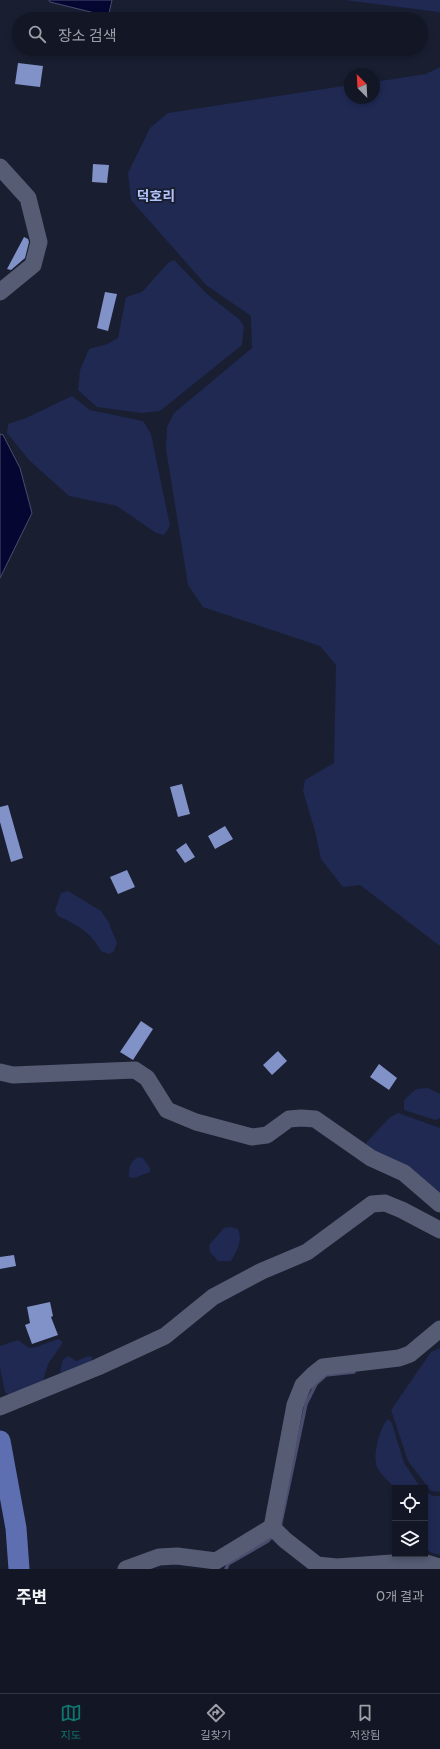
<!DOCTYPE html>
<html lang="ko">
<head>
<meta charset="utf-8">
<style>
	body { margin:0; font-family:Cabin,"Noto Sans KR",sans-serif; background:#1c1f2d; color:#f1f3f6 }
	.controls { position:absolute; right:12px; bottom:12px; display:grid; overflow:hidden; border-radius:0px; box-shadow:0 2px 6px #0003 }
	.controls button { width:36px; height:36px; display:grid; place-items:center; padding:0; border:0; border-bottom:1px solid #323542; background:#131625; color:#f1f3f6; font:20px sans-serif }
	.compass { position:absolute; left:344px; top:68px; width:36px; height:36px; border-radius:50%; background:#131625; box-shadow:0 2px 6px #0003; rotate:336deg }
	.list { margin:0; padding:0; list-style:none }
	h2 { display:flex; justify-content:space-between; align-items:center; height:52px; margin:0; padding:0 16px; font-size:17px }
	h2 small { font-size:13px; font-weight:400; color:#9d9fa7 }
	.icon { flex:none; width:22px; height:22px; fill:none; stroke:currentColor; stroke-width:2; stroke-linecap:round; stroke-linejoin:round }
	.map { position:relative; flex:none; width:440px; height:1569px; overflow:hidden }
	.search { position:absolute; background:#131625; box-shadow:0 2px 6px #0003; left:12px; right:12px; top:12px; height:44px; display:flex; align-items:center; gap:10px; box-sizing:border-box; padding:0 14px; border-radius:22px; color:#9d9fa7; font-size:15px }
	.sheet { height:124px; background:#131625 }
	nav { display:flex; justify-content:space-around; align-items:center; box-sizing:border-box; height:56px; border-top:1px solid #323542; background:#131625; font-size:11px; color:#9d9fa7 }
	nav a { display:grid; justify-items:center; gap:2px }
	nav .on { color:#0f766e }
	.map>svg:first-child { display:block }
	.green { fill:#1f2952 }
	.water { fill:#050632; stroke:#4b4d6f }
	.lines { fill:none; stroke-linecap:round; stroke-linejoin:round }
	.stream { stroke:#4b4d6f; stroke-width:3.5 }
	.building { fill:#8192c9 }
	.minor { stroke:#555c73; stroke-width:17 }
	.major { stroke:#5d6fb1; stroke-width:21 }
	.labels { text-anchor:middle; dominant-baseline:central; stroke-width:4; stroke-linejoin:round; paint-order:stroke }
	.quarter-label { font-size:14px; font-weight:bold; fill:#b3c4fb; stroke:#191e31 }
</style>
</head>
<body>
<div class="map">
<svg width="440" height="1569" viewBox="0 0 440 1569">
	<rect width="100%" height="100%" fill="#191e31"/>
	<!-- green -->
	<path class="green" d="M 344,0 L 440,0 L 440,13 L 439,12 Z
		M 440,67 L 440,946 L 360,885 L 343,887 L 321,859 L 315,831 L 303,791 L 305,780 L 334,763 L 336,665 L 320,646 L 203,607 L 188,585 L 166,449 L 167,427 L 174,413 L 252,348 L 251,316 L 206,285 L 131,200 L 128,173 L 150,128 L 168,113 L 350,85 L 350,98 L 374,98 L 374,82 L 426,74 Z
		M 174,260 L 208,295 L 239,319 L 244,326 L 242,345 L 160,411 L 142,413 L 97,407 L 78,390 L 80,370 L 89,349 L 107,344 L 118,338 L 126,297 L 142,292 L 168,263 Z
		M 72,396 L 90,410 L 143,421 L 151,434 L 170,526 L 164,535 L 156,533 L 117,506 L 69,496 L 29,460 L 7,433 L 8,424 L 26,418 Z
		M 68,891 L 101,911 L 108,921 L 117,943 L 114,951 L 109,954 L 101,951 C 91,932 77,925 58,916 L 55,910 L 61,893 Z
		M 428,1088 L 440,1094 L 440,1118 L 435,1120 L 404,1110 L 404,1100 L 416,1089 Z
		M 398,1113 L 440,1128 L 440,1197 L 367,1149 L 366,1143 L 389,1118 Z
		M 138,1157 L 143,1158 L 150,1168 L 150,1172 L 134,1178 L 129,1177 C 129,1167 130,1162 138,1157 Z
		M 230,1227 L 238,1229 C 243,1241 237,1250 231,1261 L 218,1261 L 210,1252 L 209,1245 L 224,1228 Z
		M 58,1339 L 62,1341 L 62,1344 L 48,1364 L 43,1381 L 9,1395 L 5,1392 L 0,1368 L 0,1346 L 18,1340 L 29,1348 L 36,1347 Z
		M 440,1348 L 440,1492 L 431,1491 L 408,1461 L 391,1410 L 431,1352 Z
		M 68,1356 L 76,1361 L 89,1356 L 92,1357 L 92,1363 L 64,1375 L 60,1371 L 63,1360 Z
		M 388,1419 L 392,1423 L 404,1463 L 421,1488 L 395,1488 C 390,1482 382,1476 378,1469 C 371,1459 380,1426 388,1419 Z
		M 425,1491 L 433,1496 L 440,1496 L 440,1555 L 432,1553 L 425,1549 Z"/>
	<!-- water -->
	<path class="water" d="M 49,0 L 112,0 L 109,13 L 103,15 L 50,2 Z
		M 0,434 L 3,435 L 20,468 L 32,513 L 0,578 Z"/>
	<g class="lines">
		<!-- stream -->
		<path class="stream" d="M 280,1527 L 306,1404 L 316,1384 L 326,1375 L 354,1372
			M 226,1569 L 228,1564 L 268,1541 L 273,1535"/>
	</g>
	<!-- building -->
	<path class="building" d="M 18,63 L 43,66 L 40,87 L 15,84 Z
		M 93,164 L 109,165 L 107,183 L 92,182 Z
		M 24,237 L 28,239 L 29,242 L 25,258 L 11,270 L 7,269 Z
		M 105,292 L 117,294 L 108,331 L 97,328 Z
		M 182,784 L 190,814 L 178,817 L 170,787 Z
		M 8,805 L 23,858 L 11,862 L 0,822 L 0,807 Z
		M 225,826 L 233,839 L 215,849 L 208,836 Z
		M 186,843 L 195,857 L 185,863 L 176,850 Z
		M 127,870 L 135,887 L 118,894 L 110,877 Z
		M 141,1021 L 153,1029 L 133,1060 L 120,1052 Z
		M 278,1051 L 287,1061 L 272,1075 L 263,1065 Z
		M 379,1064 L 397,1078 L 389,1090 L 370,1077 Z
		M 14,1255 L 16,1266 L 0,1269 L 0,1257 Z
		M 50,1302 L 53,1316 L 51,1317 L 58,1335 L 32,1344 L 25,1325 L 30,1323 L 27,1307 Z"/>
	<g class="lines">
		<!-- minor -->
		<path class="minor" d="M 0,167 L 28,198 L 39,242 L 33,265 L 0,292
			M 0,1072 L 13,1075 L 135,1070 L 147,1078 L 167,1110 L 196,1122 L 252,1137 L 267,1135 L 289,1119 L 301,1118 L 315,1119 L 371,1158 L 404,1173 L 440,1204
			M 0,1407 L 98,1367 L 165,1336 L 213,1297 L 262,1271 L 307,1252 L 372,1204 L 385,1203 L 402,1210 L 440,1230
			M 272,1527 L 285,1540 L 317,1565 L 337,1567 L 419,1561 L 440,1567
			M 126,1569 L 159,1557 L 177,1556 L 216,1561 L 272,1527 L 295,1405 L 303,1385 L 313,1375 L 323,1367 L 399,1358 L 410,1354 L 440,1329"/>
		<!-- major -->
		<path class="major" d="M 0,1441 L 16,1528 L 19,1569"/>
	</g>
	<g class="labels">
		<!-- quarter labels -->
		<g class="quarter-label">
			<text x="156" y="196">덕호리</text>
		</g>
	</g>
</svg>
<div class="controls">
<button><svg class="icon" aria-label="locate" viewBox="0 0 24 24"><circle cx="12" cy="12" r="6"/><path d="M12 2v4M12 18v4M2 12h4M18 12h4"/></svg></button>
<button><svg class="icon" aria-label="layers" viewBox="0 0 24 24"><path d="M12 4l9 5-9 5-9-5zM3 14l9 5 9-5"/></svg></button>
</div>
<svg class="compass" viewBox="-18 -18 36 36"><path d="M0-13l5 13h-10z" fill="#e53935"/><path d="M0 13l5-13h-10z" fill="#9d9fa7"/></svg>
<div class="search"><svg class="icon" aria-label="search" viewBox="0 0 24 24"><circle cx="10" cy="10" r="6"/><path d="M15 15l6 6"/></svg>장소 검색</div>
</div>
<section class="sheet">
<h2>주변<small>0개 결과</small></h2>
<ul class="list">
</ul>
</section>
<nav>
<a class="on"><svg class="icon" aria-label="map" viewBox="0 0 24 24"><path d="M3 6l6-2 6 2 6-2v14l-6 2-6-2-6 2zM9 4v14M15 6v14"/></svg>지도</a>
<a><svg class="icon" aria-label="directions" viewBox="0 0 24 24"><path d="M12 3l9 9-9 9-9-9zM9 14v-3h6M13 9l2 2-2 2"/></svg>길찾기</a>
<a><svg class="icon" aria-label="saved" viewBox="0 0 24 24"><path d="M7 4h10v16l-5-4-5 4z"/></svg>저장됨</a>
</nav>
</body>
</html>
